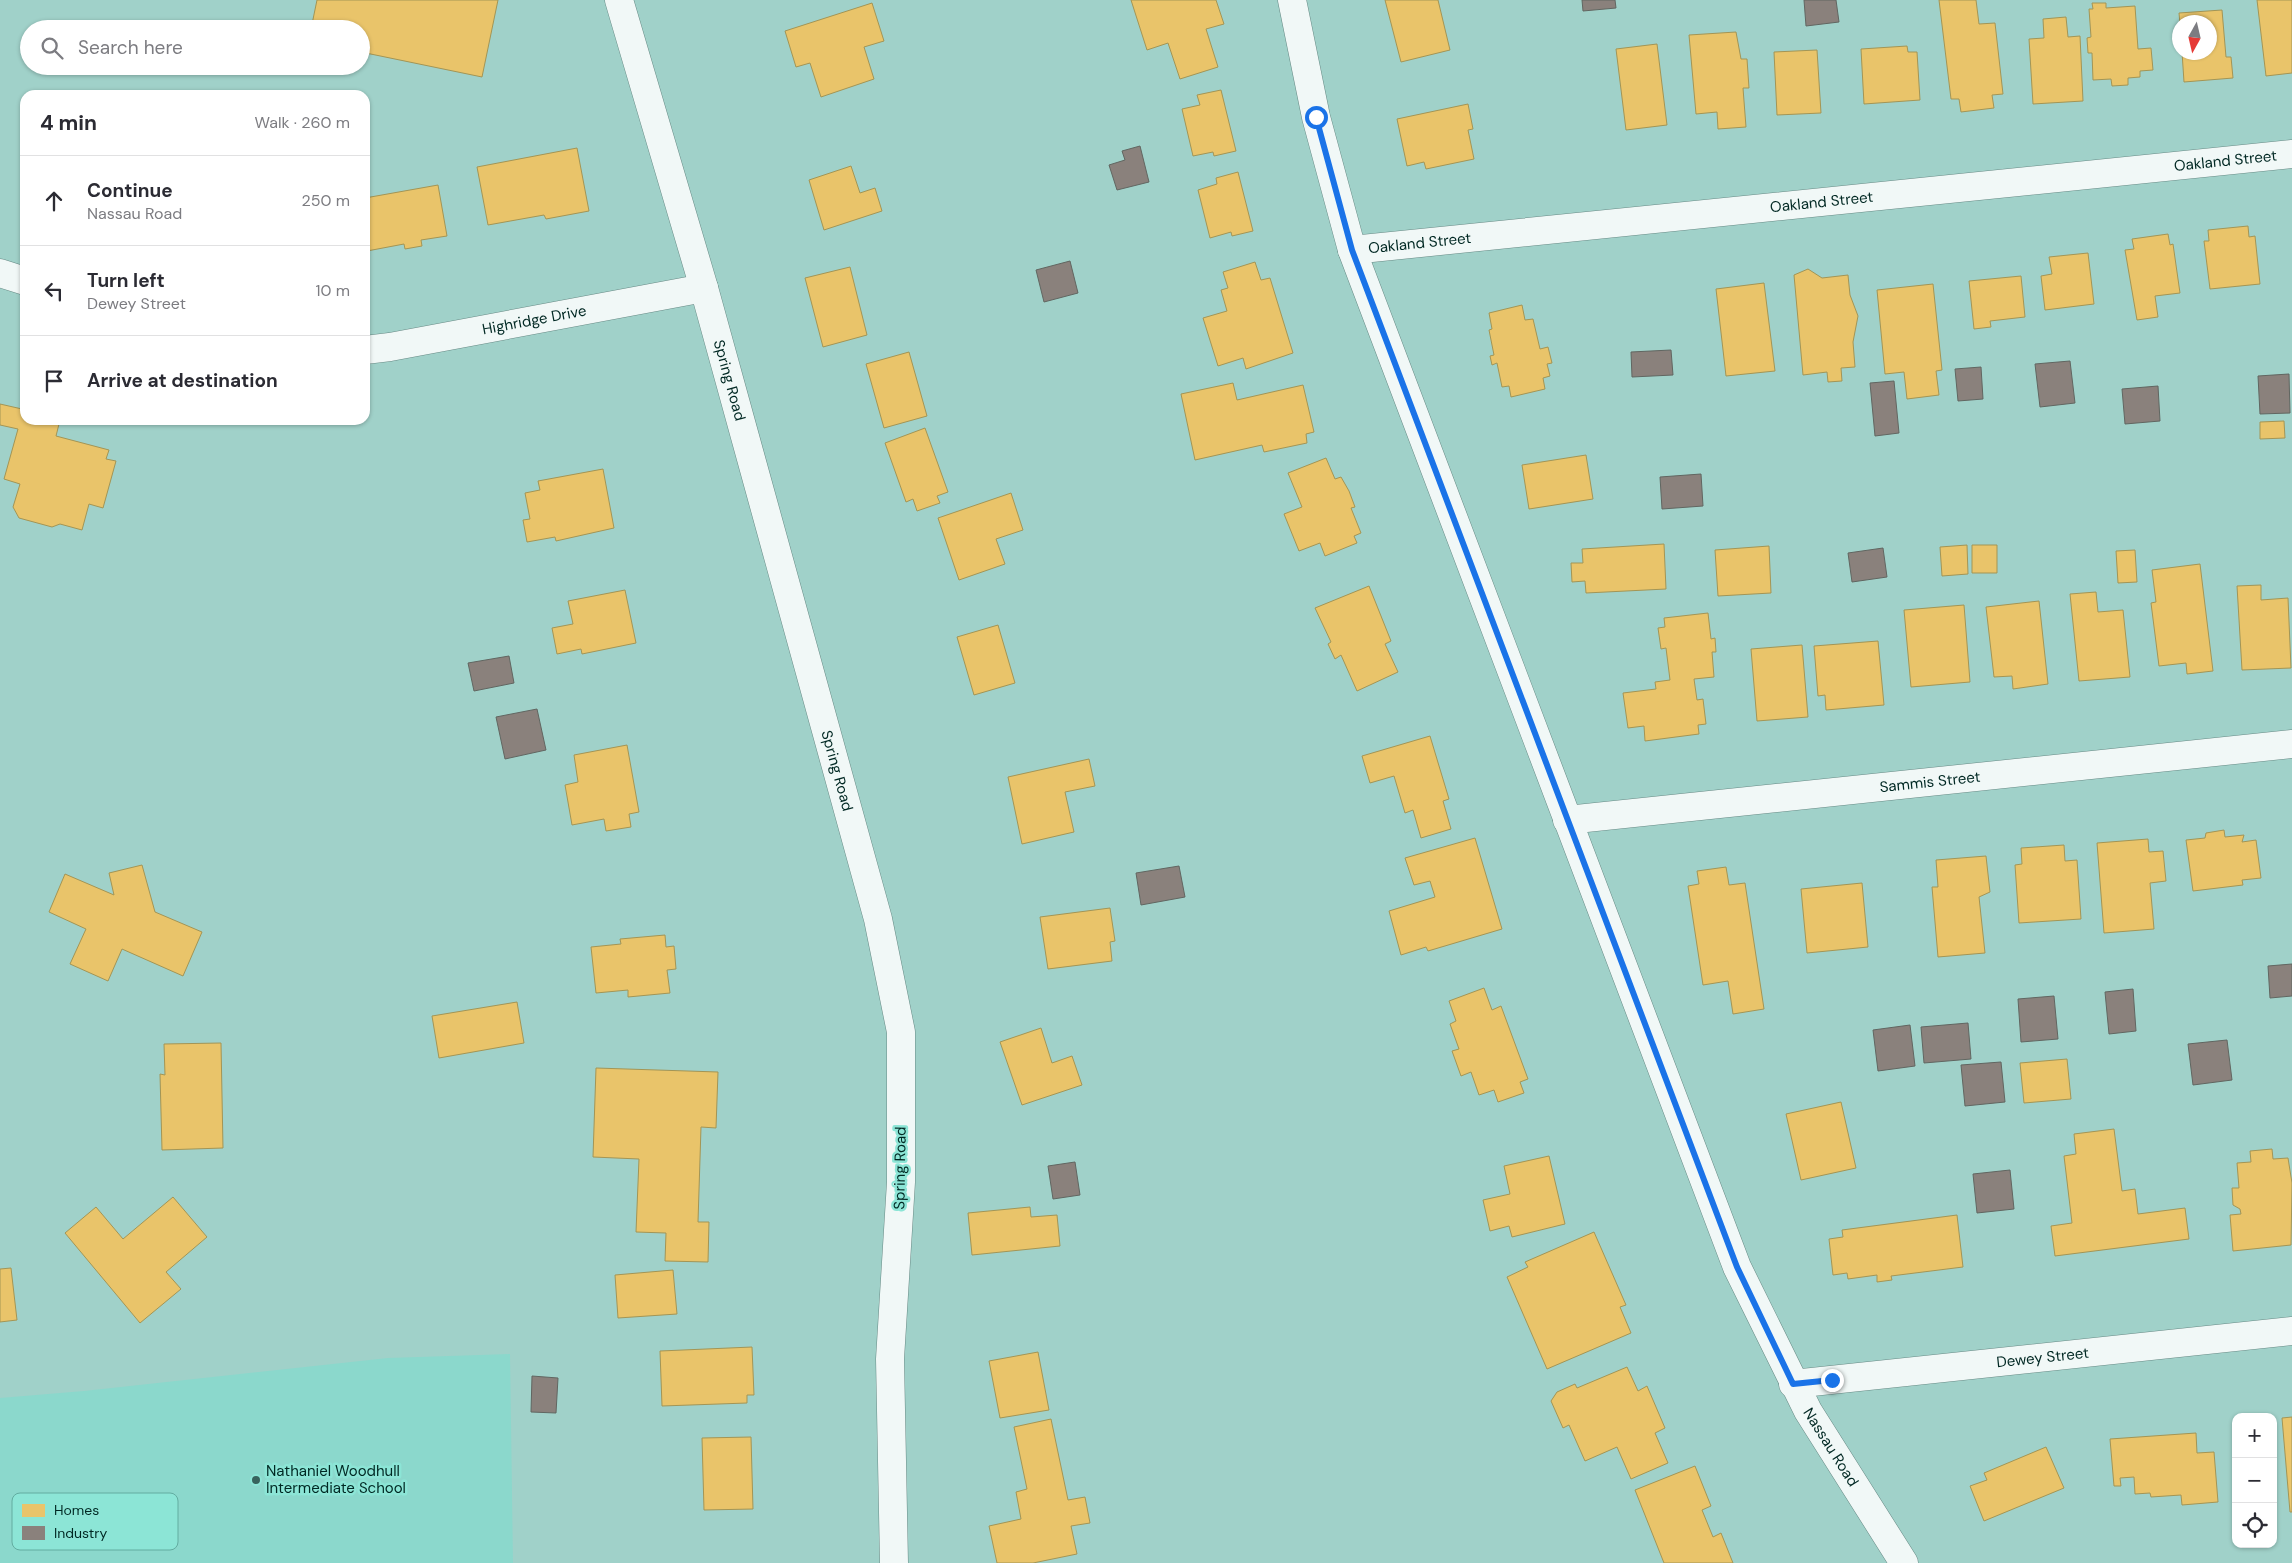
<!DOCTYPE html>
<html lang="en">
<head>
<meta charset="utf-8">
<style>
	body { margin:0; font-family:"DM Sans",sans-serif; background:#f2f2f3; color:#2b2b33 }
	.controls { position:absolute; right:15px; bottom:15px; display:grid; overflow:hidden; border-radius:10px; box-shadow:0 1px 4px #0004 }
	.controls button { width:45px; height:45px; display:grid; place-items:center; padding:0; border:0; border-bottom:1px solid #e1e1e2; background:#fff; color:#2b2b33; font:25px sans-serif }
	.compass { position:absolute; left:2172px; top:15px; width:45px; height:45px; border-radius:50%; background:#fff; box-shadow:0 1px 4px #0004; rotate:188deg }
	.stop { position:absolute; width:15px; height:15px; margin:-11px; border:4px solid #1a73e8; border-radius:50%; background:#fff }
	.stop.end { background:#1a73e8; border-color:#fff; box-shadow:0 1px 5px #0008 }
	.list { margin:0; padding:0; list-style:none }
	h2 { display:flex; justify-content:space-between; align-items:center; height:65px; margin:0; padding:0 20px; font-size:21px }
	h2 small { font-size:16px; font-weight:400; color:#7c7c81 }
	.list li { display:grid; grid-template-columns:32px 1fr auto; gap:15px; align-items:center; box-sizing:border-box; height:90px; padding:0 20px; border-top:1px solid #e1e1e2 }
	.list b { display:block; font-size:19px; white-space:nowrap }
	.list p { margin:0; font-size:16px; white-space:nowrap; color:#7c7c81 }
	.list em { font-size:16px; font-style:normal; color:#7c7c81 }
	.icon { flex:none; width:28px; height:28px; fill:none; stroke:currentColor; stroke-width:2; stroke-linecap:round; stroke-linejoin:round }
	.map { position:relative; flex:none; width:2292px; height:1563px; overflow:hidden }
	.search { position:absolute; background:#fff; box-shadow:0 1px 4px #0004; left:20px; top:20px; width:350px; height:55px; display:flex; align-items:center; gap:12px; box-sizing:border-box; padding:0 18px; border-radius:28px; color:#7c7c81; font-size:19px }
	.panel { position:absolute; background:#fff; box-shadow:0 1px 4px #0004; left:20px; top:90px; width:350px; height:335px; border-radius:15px }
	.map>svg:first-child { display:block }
	.built { fill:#8bd8cc }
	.homes { fill:#e9c46a; stroke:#a39555 }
	.industry { fill:#8a817c; stroke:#616661 }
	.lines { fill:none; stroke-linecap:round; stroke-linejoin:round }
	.minor-casing { stroke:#678a85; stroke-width:29 }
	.secondary-casing { stroke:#678a85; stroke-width:29 }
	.minor { stroke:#f1f8f7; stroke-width:28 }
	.secondary { stroke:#f1f8f7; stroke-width:28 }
	.route { stroke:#1a73e8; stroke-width:6 }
	.poi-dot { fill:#38635d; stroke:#8ce5d6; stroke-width:2 }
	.labels { text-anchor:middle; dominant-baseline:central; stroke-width:5; stroke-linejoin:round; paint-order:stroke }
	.street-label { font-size:15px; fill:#002823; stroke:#8ce5d6 }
	.poi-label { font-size:15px; fill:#002823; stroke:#8ce5d6; text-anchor:start }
	.key { fill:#8ce5d6; stroke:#62aca0; stroke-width:1 }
	.key-label { font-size:14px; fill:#002823 }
</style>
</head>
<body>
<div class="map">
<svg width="2292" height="1563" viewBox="0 0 2292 1563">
	<rect width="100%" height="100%" fill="#a0d1c9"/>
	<!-- built -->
	<path class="built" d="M 510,1354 L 513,1563 L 0,1563 L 0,1398 L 84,1391 L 388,1358 Z"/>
	<!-- homes -->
	<path class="homes" d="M 317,0 L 498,0 L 482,77 L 361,52 L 361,29 L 311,29 Z
		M 1131,0 L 1216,0 L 1224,24 L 1206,29 L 1218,67 L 1180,79 L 1168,43 L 1147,50 Z
		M 1385,0 L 1438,0 L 1450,50 L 1401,62 Z
		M 1939,0 L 1976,0 L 1979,24 L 1995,23 L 2003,94 L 1992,95 L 1994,108 L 1961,112 L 1959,99 L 1951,99 Z
		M 2257,0 L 2292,0 L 2292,73 L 2266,76 Z
		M 872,3 L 884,41 L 864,47 L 874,79 L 821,97 L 810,63 L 796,67 L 785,31 Z
		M 2092,3 L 2106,3 L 2106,8 L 2135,6 L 2138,49 L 2151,48 L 2153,70 L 2140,71 L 2140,77 L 2128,78 L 2128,85 L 2112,86 L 2111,79 L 2093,80 L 2092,53 L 2088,53 L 2087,38 L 2091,37 L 2089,9 L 2093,9 Z
		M 2222,10 L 2226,57 L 2231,57 L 2233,78 L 2184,82 L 2182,52 L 2210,52 L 2210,22 L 2180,22 L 2180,24 L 2179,13 Z
		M 2066,17 L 2068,37 L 2080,36 L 2083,101 L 2033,104 L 2029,39 L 2044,38 L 2043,19 Z
		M 1736,32 L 1741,59 L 1747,59 L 1749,88 L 1743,88 L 1746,127 L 1718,129 L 1717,112 L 1696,114 L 1689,35 Z
		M 1657,44 L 1667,125 L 1626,130 L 1616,49 Z
		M 1907,46 L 1908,52 L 1917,52 L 1920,100 L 1864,104 L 1861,49 Z
		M 1817,50 L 1821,113 L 1777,115 L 1774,52 Z
		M 1221,90 L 1236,151 L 1214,156 L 1213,152 L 1193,156 L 1182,109 L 1200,105 L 1197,95 Z
		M 1468,104 L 1473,129 L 1468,130 L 1474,159 L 1426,169 L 1424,162 L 1407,166 L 1397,119 Z
		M 577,148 L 589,211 L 546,219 L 544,215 L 488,225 L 477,167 Z
		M 851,166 L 860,193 L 875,188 L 882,211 L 824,230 L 809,180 Z
		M 1238,172 L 1253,231 L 1232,236 L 1231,232 L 1210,238 L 1198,190 L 1217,184 L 1216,178 Z
		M 438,185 L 447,236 L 421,240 L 422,246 L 405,249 L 404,244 L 367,251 L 365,240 L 365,198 Z
		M 2248,226 L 2249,237 L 2255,236 L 2260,284 L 2210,289 L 2204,241 L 2209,241 L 2208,230 Z
		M 2168,234 L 2170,245 L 2173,244 L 2180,293 L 2155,296 L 2158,317 L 2137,320 L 2125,250 L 2134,249 L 2132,239 Z
		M 2088,253 L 2094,304 L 2045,310 L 2041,276 L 2052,274 L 2049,257 Z
		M 1255,262 L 1261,280 L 1270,278 L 1293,353 L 1246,369 L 1243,358 L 1218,366 L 1203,318 L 1227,311 L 1221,290 L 1228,288 L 1223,272 Z
		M 850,267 L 867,335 L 823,347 L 805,278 Z
		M 1808,269 L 1822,278 L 1848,275 L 1850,295 L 1858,316 L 1853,342 L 1855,367 L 1841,368 L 1842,381 L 1828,382 L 1827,372 L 1803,375 L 1794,275 Z
		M 2021,276 L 2025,317 L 1990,321 L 1991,327 L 1974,329 L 1969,281 Z
		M 1764,283 L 1775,371 L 1726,376 L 1716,289 Z
		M 1933,284 L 1942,370 L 1936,371 L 1939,395 L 1907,399 L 1904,372 L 1885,374 L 1877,290 Z
		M 1522,305 L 1525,320 L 1533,319 L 1540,349 L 1548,347 L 1552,363 L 1547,364 L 1550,376 L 1543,378 L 1545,389 L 1511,397 L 1509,386 L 1502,387 L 1497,363 L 1492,365 L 1490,356 L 1494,355 L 1489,330 L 1492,329 L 1489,313 Z
		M 909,352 L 927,416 L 884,428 L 866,364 Z
		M 1233,383 L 1237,400 L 1303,385 L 1314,432 L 1306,434 L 1307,443 L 1264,452 L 1262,445 L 1195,460 L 1181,394 Z
		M 25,398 L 25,420 L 60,420 L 56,436 L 109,450 L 106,459 L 116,461 L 103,508 L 89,504 L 82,530 L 60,524 L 52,527 L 19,518 L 13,507 L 20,484 L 4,479 L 18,429 L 0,425 L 0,404 L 22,409 Z
		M 2284,421 L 2285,438 L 2260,439 L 2260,422 Z
		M 925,428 L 948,492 L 937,496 L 940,503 L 917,511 L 913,499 L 906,502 L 885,443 Z
		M 1586,455 L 1593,499 L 1529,509 L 1522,465 Z
		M 1326,458 L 1335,479 L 1341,477 L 1349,491 L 1355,507 L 1351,508 L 1361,533 L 1354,536 L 1357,543 L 1325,556 L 1320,543 L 1299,551 L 1284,514 L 1302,507 L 1288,473 Z
		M 603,469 L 614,528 L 556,541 L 555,537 L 527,542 L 523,520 L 530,519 L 525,493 L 540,490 L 538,481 Z
		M 1011,493 L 1023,530 L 996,539 L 1005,564 L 959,580 L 938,518 Z
		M 1664,544 L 1666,589 L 1586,593 L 1585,581 L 1572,582 L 1571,563 L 1583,563 L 1582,549 Z
		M 1967,545 L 1968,574 L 1942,576 L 1940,547 Z
		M 1972,545 L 1997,545 L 1997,573 L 1972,573 Z
		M 1769,546 L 1771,593 L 1718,596 L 1715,550 Z
		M 2135,550 L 2137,582 L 2118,583 L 2116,551 Z
		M 2200,564 L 2213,671 L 2187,674 L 2186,663 L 2159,666 L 2151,603 L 2156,602 L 2152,570 Z
		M 2261,585 L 2261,600 L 2288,598 L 2291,668 L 2242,670 L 2237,586 Z
		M 1369,586 L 1391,641 L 1385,644 L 1398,672 L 1357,691 L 1341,655 L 1335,659 L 1328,644 L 1331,642 L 1315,608 Z
		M 625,590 L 636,643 L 582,654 L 581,649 L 557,654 L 552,628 L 573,624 L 568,601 Z
		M 2096,592 L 2098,612 L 2123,610 L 2130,677 L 2079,681 L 2070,594 Z
		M 2039,601 L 2048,684 L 2013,689 L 2012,676 L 1994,677 L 1986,607 Z
		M 1964,605 L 1970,682 L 1911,687 L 1904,610 Z
		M 1708,613 L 1711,639 L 1715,638 L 1716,652 L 1712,652 L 1714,677 L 1694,679 L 1697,700 L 1703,699 L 1706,724 L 1698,725 L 1699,734 L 1645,741 L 1644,726 L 1628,728 L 1623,693 L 1656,689 L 1655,682 L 1670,680 L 1666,648 L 1661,649 L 1658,628 L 1665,627 L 1664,618 Z
		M 998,625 L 1015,683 L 974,695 L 957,637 Z
		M 1878,641 L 1884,705 L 1826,710 L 1825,695 L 1818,696 L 1814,646 Z
		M 1802,645 L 1808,717 L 1757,721 L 1751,649 Z
		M 1430,736 L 1449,799 L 1443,801 L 1451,829 L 1421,838 L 1413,810 L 1405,813 L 1394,776 L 1370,783 L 1362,756 Z
		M 627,745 L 639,812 L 629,814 L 631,827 L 606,831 L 604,819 L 572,825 L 565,785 L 578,782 L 574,755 Z
		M 1089,759 L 1095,786 L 1065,792 L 1074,832 L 1022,844 L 1008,777 Z
		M 2224,830 L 2225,837 L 2244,835 L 2242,842 L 2256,840 L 2261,878 L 2242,880 L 2243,885 L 2193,891 L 2186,840 L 2205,838 L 2206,833 Z
		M 1475,838 L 1502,929 L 1428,951 L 1426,947 L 1401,955 L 1389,911 L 1435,897 L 1430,881 L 1414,885 L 1405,858 Z
		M 2148,839 L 2149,852 L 2163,851 L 2166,881 L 2150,883 L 2154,929 L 2104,933 L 2097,843 Z
		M 2064,845 L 2065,861 L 2077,860 L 2081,919 L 2019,923 L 2015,865 L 2022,864 L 2021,848 Z
		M 1986,856 L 1990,892 L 1979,897 L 1985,953 L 1938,957 L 1932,887 L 1938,887 L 1936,860 Z
		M 142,865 L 155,912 L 202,932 L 183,976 L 122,949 L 108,981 L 70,964 L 86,929 L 49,912 L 65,874 L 114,895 L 109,873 Z
		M 1726,867 L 1729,885 L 1745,883 L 1764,1009 L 1733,1014 L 1728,981 L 1703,985 L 1688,886 L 1699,884 L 1697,871 Z
		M 1862,883 L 1868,947 L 1807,953 L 1801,889 Z
		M 1110,908 L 1115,941 L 1110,942 L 1112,961 L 1048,969 L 1040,917 Z
		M 665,935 L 666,947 L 674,946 L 676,969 L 667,970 L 670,993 L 628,997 L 628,990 L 596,993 L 591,947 L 621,944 L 620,939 Z
		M 1484,988 L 1492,1010 L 1501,1006 L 1528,1079 L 1520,1082 L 1524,1093 L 1498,1102 L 1494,1090 L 1479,1095 L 1471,1072 L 1461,1076 L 1452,1051 L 1459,1049 L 1450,1024 L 1456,1021 L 1449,1001 Z
		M 517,1002 L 524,1043 L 439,1058 L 432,1016 Z
		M 1041,1028 L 1052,1063 L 1072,1056 L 1082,1085 L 1022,1105 L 1000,1042 Z
		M 221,1043 L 223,1148 L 162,1150 L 160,1074 L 165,1075 L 164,1044 Z
		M 2067,1059 L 2071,1099 L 2024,1103 L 2020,1063 Z
		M 596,1068 L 718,1072 L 716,1128 L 701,1127 L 698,1222 L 709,1222 L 708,1262 L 665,1261 L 666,1233 L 636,1232 L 639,1159 L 593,1157 Z
		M 1841,1102 L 1856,1168 L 1801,1180 L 1786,1114 Z
		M 2114,1129 L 2122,1191 L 2135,1189 L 2138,1214 L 2185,1208 L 2189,1239 L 2055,1256 L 2051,1226 L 2072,1223 L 2064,1156 L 2076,1154 L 2074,1134 Z
		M 2272,1149 L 2273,1159 L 2288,1158 L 2292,1183 L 2291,1245 L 2233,1251 L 2230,1215 L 2241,1214 L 2240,1209 L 2233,1205 L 2232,1188 L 2239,1188 L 2237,1163 L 2251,1162 L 2250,1151 Z
		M 1549,1156 L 1565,1224 L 1512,1237 L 1509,1226 L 1490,1231 L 1483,1200 L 1510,1194 L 1504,1166 Z
		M 173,1197 L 207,1237 L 166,1272 L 181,1289 L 140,1323 L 65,1233 L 96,1207 L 123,1239 Z
		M 1030,1207 L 1031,1217 L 1057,1215 L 1060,1246 L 972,1255 L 968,1213 Z
		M 1957,1215 L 1963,1267 L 1891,1276 L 1892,1280 L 1877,1282 L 1877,1275 L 1848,1279 L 1847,1273 L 1833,1275 L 1829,1239 L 1843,1237 L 1842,1230 Z
		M 1594,1232 L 1626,1305 L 1620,1307 L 1631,1333 L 1547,1369 L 1507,1277 L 1528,1267 L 1525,1262 Z
		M 11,1268 L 17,1320 L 0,1322 L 0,1269 Z
		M 673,1270 L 677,1314 L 618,1318 L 615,1275 Z
		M 752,1347 L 754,1395 L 747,1395 L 747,1403 L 662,1406 L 660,1351 Z
		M 1038,1352 L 1049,1410 L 1000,1418 L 989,1361 Z
		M 1627,1367 L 1638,1391 L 1647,1386 L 1665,1428 L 1655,1433 L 1668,1463 L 1631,1479 L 1617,1447 L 1585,1461 L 1569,1425 L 1563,1428 L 1551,1401 L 1557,1392 L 1575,1384 L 1577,1388 Z
		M 2292,1417 L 2292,1512 L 2290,1512 L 2282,1418 Z
		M 1051,1419 L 1068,1500 L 1085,1497 L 1090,1523 L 1071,1526 L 1077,1554 L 1033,1563 L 997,1563 L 989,1526 L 1021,1519 L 1016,1492 L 1027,1489 L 1014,1427 Z
		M 2196,1433 L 2197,1453 L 2214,1452 L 2218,1502 L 2182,1505 L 2181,1495 L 2151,1497 L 2150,1493 L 2135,1494 L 2134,1477 L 2120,1478 L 2121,1486 L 2114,1486 L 2110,1439 Z
		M 751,1437 L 753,1509 L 704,1510 L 702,1438 Z
		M 2046,1447 L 2064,1488 L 1984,1521 L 1970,1486 L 1987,1480 L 1984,1473 Z
		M 1695,1466 L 1711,1506 L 1702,1510 L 1713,1537 L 1721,1533 L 1733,1563 L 1664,1563 L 1635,1490 Z"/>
	<!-- industry -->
	<path class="industry" d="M 1582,0 L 1615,0 L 1616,8 L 1583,11 Z
		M 1804,0 L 1836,0 L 1839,22 L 1806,26 Z
		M 1140,146 L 1149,182 L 1117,190 L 1109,165 L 1125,160 L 1122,151 Z
		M 1070,261 L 1078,293 L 1044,302 L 1036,270 Z
		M 1671,350 L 1673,375 L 1632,377 L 1631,352 Z
		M 2070,361 L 2075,403 L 2040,407 L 2035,364 Z
		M 1981,367 L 1983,399 L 1958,401 L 1955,369 Z
		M 2289,374 L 2290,413 L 2260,414 L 2258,376 Z
		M 1894,381 L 1899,433 L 1875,436 L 1870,383 Z
		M 2158,386 L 2160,421 L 2125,424 L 2122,389 Z
		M 1701,474 L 1703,506 L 1662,509 L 1660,477 Z
		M 1883,548 L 1887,577 L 1852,582 L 1848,553 Z
		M 509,656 L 514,683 L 474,691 L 468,663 Z
		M 537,709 L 546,750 L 505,759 L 496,717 Z
		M 1179,866 L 1185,897 L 1141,905 L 1136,873 Z
		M 2292,964 L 2292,996 L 2270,998 L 2268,966 Z
		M 2133,989 L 2136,1031 L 2109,1034 L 2105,992 Z
		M 2054,996 L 2058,1039 L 2021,1042 L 2018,999 Z
		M 1968,1023 L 1971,1059 L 1924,1063 L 1921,1027 Z
		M 1910,1025 L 1915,1066 L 1878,1071 L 1873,1030 Z
		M 2227,1040 L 2232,1080 L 2193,1085 L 2188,1044 Z
		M 2001,1062 L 2005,1102 L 1965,1106 L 1961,1065 Z
		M 1075,1162 L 1080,1195 L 1053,1199 L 1048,1166 Z
		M 2010,1170 L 2014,1209 L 1977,1213 L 1973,1174 Z
		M 532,1376 L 558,1378 L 556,1413 L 531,1412 Z"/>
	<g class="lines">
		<defs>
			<g id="minor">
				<path id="s1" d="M 1292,0 L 1316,117 L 1352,250 L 1737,1267 L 1808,1411 L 1904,1563"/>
				<path id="s2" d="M 1352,250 L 2292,154"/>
				<path d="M 0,273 L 25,281"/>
				<path id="s3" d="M 365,350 L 390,347 L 704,288"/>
				<path id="s4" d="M 1567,820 L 2292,744"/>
				<path id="s5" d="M 1793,1384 L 2292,1331"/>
			</g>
			<g id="secondary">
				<path id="s6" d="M 619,0 L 704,288 L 878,919 L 901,1032 L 901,1182 L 890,1359 L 894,1563"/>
			</g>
		</defs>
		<!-- minor casing -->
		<use href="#minor" class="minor-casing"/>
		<!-- secondary casing -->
		<use href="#secondary" class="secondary-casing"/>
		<!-- minor -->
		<use href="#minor" class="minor"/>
		<!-- secondary -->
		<use href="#secondary" class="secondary"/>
	</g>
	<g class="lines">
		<!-- route -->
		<path class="route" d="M 1316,117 L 1352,250 L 1737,1267 L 1793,1384 L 1832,1380"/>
	</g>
	<!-- markers -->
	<circle class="poi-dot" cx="256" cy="1480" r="5"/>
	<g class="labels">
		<!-- street labels -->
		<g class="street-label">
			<text stroke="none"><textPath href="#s2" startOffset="878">Oakland Street</textPath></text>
			<text stroke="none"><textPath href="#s2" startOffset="472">Oakland Street</textPath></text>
			<text stroke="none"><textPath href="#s2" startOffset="68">Oakland Street</textPath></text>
			<text stroke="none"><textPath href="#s3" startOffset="172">Highridge Drive</textPath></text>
			<text stroke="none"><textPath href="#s6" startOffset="396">Spring Road</textPath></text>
			<text stroke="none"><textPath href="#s6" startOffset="801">Spring Road</textPath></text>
			<text stroke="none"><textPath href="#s4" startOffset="365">Sammis Street</textPath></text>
			<text transform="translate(900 1168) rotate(-89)">Spring Road</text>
			<text stroke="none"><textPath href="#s5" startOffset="251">Dewey Street</textPath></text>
			<text stroke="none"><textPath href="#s1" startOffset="1548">Nassau Road</textPath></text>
		</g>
		<!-- poi labels -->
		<g class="poi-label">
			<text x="266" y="1471">Nathaniel Woodhull<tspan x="266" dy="17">Intermediate School</tspan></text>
		</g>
	</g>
	<!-- legend -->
	<rect x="12" y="1493" width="166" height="57" rx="8" class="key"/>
	<rect x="22" y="1504" width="23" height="13" fill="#e9c46a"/>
	<rect x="22" y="1526" width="23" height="14" fill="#8a817c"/>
	<g class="key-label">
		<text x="54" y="1515">Homes</text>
		<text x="54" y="1538">Industry</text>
	</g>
</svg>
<div class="controls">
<button>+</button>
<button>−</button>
<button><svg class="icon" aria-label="locate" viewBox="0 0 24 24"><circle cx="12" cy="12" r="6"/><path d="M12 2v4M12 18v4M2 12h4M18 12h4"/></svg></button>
</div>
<svg class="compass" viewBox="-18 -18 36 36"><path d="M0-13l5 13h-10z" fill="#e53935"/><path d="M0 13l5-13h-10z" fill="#7c7c81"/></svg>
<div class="stop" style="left:1316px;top:117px"></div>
<div class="stop end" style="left:1832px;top:1380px"></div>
<div class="search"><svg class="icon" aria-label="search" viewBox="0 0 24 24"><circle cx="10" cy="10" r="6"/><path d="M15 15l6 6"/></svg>Search here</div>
<section class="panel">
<h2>4 min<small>Walk · 260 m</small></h2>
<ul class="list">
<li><svg class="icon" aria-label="ahead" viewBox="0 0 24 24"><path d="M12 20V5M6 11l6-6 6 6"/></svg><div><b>Continue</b><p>Nassau Road</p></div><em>250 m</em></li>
<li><svg class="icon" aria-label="left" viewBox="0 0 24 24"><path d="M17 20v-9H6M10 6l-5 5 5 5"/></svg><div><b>Turn left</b><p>Dewey Street</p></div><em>10 m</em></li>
<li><svg class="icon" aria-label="arrive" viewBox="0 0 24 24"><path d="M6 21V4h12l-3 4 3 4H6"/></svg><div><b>Arrive at destination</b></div></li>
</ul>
</section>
</div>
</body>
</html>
